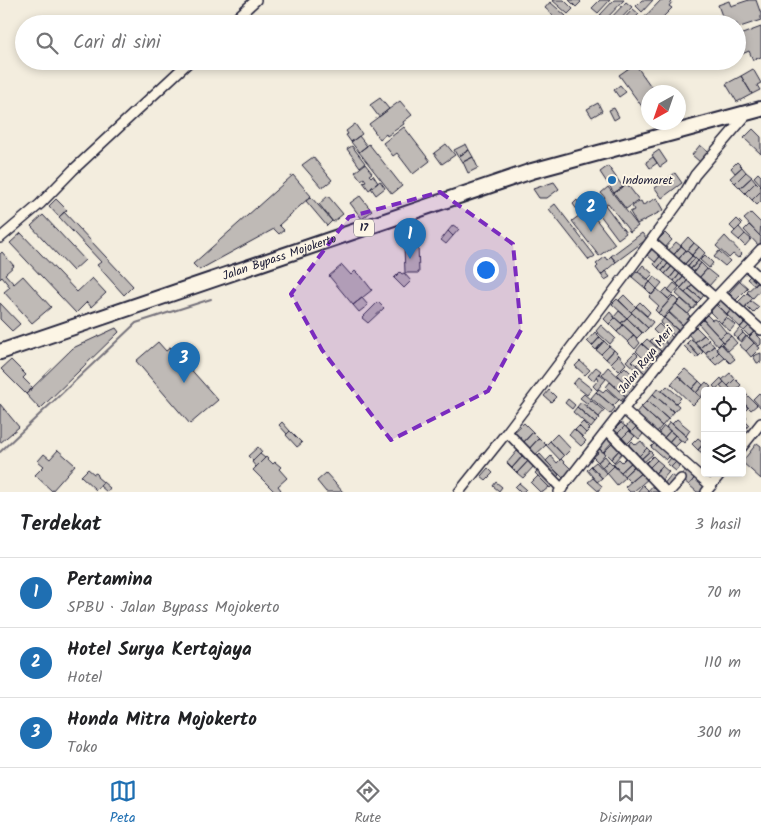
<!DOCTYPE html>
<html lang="id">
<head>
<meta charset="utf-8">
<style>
	body { margin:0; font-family:Kalam,sans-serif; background:#f6f6f6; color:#202124 }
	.controls { position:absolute; right:15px; bottom:15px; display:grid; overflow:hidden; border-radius:5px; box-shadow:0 2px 8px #0003 }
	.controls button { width:45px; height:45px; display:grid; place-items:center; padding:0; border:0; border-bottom:1px solid #e0e0e0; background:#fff; color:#202124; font:25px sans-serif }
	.compass { position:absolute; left:641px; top:85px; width:45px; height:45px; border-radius:50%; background:#fff; box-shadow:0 2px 8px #0003; rotate:220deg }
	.you { position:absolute; left:485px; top:269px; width:18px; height:18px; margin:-12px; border:4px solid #fff; border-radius:50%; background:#1a73e8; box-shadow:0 0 0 8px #1a73e833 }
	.badge { display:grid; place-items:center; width:32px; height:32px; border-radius:50%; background:#1f6fb2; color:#fff; font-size:16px; font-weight:700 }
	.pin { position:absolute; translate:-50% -41px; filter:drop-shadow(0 1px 2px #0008) }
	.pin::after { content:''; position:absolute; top:26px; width:18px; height:15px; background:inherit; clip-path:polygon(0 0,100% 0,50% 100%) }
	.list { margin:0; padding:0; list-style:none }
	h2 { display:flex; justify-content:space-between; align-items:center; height:65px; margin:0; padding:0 20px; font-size:21px }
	h2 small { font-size:16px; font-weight:400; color:#757577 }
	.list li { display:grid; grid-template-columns:32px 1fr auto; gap:15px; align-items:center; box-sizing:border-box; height:70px; padding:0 20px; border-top:1px solid #e0e0e0 }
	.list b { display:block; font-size:19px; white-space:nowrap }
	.list p { margin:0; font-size:16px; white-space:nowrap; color:#757577 }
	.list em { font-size:16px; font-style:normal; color:#757577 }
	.icon { flex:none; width:28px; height:28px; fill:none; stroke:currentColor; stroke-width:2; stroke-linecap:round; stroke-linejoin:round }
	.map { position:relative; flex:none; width:761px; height:492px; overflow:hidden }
	.search { position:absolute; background:#fff; box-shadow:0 2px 8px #0003; left:15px; right:15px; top:15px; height:55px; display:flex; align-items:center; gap:12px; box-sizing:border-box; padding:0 18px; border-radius:28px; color:#757577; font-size:19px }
	.sheet { height:275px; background:#fff }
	nav { display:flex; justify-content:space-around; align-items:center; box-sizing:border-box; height:70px; border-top:1px solid #e0e0e0; background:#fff; font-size:14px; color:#757577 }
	nav a { display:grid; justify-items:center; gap:2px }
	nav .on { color:#1f6fb2 }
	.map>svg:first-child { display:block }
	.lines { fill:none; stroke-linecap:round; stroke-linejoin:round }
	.stream { stroke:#75727b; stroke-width:2 }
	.building { fill:#bfbab6; stroke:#22223b }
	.minor-casing { stroke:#22223b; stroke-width:12 }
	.trunk-casing { stroke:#22223b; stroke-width:18 }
	.minor { stroke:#fcf5e5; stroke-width:9 }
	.trunk { stroke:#fcf5e5; stroke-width:14 }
	.marked { fill:#7b2cbf; fill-opacity:0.2; stroke:#7b2cbf; stroke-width:4; stroke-dasharray:10 6; stroke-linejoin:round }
	.poi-dot { fill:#1f6fb2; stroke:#fcf5e5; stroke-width:2 }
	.labels { text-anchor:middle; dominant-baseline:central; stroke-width:4; stroke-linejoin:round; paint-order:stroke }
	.shield { fill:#fcf5e5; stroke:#63616e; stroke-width:1 }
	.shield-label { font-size:11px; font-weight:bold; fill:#22223b }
	.poi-label { font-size:12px; fill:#22223b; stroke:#fcf5e5; text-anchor:start }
	.street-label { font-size:12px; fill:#22223b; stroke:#fcf5e5 }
</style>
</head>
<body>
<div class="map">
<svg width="761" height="492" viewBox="0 0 761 492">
	<rect width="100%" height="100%" fill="#f3edde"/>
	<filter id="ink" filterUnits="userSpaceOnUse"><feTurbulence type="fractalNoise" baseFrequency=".02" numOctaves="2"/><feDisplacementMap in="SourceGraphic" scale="10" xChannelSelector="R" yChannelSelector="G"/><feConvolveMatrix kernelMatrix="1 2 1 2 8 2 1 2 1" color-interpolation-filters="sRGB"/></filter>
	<g filter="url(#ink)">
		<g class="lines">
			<!-- stream -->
			<path class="stream" d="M 0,452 L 136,323 L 211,299"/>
		</g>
		<!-- building -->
		<path class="building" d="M 552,0 L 564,0 L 573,9 L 568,14 Z
			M 569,0 L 579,0 L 581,2 L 576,7 Z
			M 600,0 L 610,0 L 598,13 L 592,8 Z
			M 614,0 L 624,0 L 605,20 L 600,15 Z
			M 642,0 L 653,0 L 642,12 L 636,6 Z
			M 661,0 L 670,0 L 672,2 L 669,6 L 672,8 L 656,24 L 638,24 Z
			M 749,0 L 756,0 L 761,14 L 761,20 L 737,28 L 737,24 L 725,24 L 718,5 L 729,1 L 731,6 Z
			M 550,2 L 566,16 L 561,22 L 545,8 Z
			M 626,2 L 632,7 L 616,24 L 608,24 L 607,22 Z
			M 633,9 L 639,14 L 629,24 L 619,24 Z
			M 761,27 L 761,57 L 753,60 L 749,51 L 742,54 L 737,42 L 737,36 Z
			M 635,64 L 655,92 L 648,92 L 648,110 L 646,112 L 619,75 Z
			M 753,69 L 761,83 L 757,85 L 760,90 L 752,94 L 741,76 Z
			M 741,76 L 752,94 L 737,102 L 726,84 Z
			M 620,85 L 626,92 L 619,97 L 614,90 Z
			M 380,98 L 389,109 L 379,117 L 370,105 Z
			M 400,101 L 412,115 L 403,122 L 404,124 L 387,136 L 386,134 L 380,139 L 369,124 Z
			M 598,103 L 602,111 L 592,117 L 587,109 Z
			M 614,108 L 619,117 L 614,120 L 609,110 Z
			M 355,124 L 362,134 L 351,142 L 346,135 L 348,134 L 346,131 Z
			M 404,127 L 430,161 L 413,174 L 397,153 L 393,156 L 383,143 Z
			M 753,129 L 761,137 L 761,154 L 744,138 Z
			M 359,136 L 367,146 L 359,152 L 351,142 Z
			M 369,144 L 402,186 L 392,194 L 359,152 Z
			M 446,144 L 455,155 L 442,164 L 434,153 Z
			M 466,144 L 469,150 L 458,157 L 454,150 Z
			M 700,145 L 708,152 L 700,162 L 692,155 Z
			M 352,146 L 365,163 L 360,167 L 347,149 Z
			M 469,150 L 473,157 L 463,162 L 459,156 Z
			M 659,150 L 667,162 L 660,167 L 652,155 Z
			M 313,157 L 332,180 L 322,188 L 302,165 Z
			M 473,157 L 478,168 L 468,173 L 463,162 Z
			M 653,157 L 657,163 L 650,168 L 646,162 Z
			M 737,162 L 742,167 L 735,173 L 731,168 Z
			M 365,164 L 372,173 L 369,175 L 371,177 L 373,175 L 378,183 L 369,190 L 363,182 L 366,181 L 364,178 L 361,180 L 355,172 Z
			M 608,166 L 623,187 L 614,193 L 600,172 Z
			M 742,167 L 746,172 L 735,183 L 730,178 Z
			M 746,172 L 752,177 L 740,188 L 735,183 Z
			M 675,173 L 682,183 L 662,198 L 655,188 Z
			M 758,173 L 761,176 L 761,185 L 754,177 Z
			M 293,175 L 311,196 L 279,225 L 284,230 L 279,234 L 274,229 L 199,270 L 193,264 Z
			M 752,177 L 756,182 L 745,193 L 740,188 Z
			M 380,181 L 385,188 L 376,195 L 371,188 Z
			M 554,182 L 559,189 L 547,198 L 539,198 L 533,189 Z
			M 756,182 L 761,187 L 761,191 L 752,200 L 745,193 Z
			M 627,184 L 639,200 L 626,209 L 614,193 Z
			M 608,187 L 638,226 L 630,232 L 608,203 L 597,211 L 589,201 L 592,199 L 590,196 L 593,194 L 595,196 L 597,195 L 601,201 L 605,198 L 601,193 Z
			M 761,191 L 761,201 L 757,205 L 752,200 Z
			M 328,196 L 343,214 L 333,222 L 319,204 Z
			M 360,196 L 372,211 L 362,219 L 350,203 Z
			M 311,197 L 332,221 L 327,226 L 306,201 Z
			M 657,198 L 664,210 L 637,224 L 630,212 L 634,210 L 632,206 L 641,201 L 643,205 Z
			M 56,199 L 67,210 L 59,217 L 49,206 Z
			M 577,200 L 578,202 L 582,200 L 587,207 L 580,214 L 573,204 Z
			M 555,204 L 595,256 L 589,260 L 549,209 Z
			M 605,205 L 626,233 L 618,239 L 597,211 Z
			M 588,209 L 615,244 L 599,256 L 572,221 Z
			M 64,212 L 133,286 L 124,295 L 97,265 L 101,262 L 59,217 Z
			M 751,213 L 761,223 L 760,236 L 744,219 Z
			M 43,215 L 85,260 L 73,271 L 31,226 Z
			M 737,219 L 742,224 L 735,231 L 730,226 Z
			M 453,225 L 459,229 L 453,236 L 448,231 Z
			M 749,225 L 761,237 L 760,247 L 744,230 Z
			M 739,227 L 745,234 L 739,240 L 732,234 Z
			M 448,231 L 453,236 L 446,244 L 441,240 Z
			M 21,233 L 77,292 L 92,278 L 106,293 L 91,307 L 87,302 L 76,313 L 10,243 Z
			M 642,233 L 647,239 L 616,262 L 611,256 Z
			M 665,233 L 672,240 L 663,250 L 655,243 Z
			M 745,234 L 751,239 L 745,246 L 739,240 Z
			M 725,236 L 742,254 L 738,258 L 733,254 L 729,258 L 716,246 Z
			M 688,237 L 694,243 L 687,251 L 681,245 Z
			M 676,242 L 681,246 L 672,257 L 667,252 Z
			M 694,243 L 699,247 L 692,255 L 687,251 Z
			M 418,244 L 419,273 L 405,273 L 404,245 Z
			M 655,246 L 663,253 L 655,262 L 647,255 Z
			M 681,246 L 686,250 L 677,261 L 672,257 Z
			M 699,247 L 705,253 L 698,261 L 692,255 Z
			M 686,250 L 692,256 L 683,266 L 677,261 Z
			M 719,251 L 730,261 L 725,266 L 714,257 Z
			M 2,252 L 14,266 L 5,274 L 14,284 L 23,276 L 51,307 L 32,323 L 4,292 L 10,287 L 2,277 L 0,279 L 0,254 Z
			M 662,254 L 666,257 L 658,268 L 654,264 Z
			M 705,255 L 713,263 L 709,268 L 700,260 Z
			M 611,256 L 616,262 L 601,275 L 596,268 L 598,266 L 596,264 L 605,257 L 607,260 Z
			M 692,256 L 695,258 L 686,269 L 683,266 Z
			M 666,257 L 670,261 L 662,271 L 658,268 Z
			M 695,258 L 698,261 L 689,271 L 686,269 Z
			M 670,261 L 674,264 L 665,274 L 662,271 Z
			M 698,261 L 701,263 L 692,274 L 689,271 Z
			M 701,263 L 707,269 L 698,279 L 692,274 Z
			M 674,264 L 678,268 L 670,278 L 665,274 Z
			M 342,265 L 351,275 L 355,271 L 360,276 L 361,276 L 372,290 L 353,305 L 329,276 Z
			M 643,265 L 653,274 L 648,279 L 638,271 Z
			M 678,268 L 682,271 L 674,281 L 670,278 Z
			M 707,269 L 717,277 L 708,287 L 698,279 Z
			M 750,270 L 760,280 L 755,286 L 747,279 L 750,276 L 746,273 Z
			M 605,271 L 610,277 L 605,280 L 601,275 Z
			M 637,271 L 650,282 L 645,288 L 632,277 Z
			M 682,271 L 686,274 L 677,284 L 674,281 Z
			M 400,272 L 402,274 L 404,273 L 411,281 L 404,288 L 394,278 Z
			M 686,274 L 690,277 L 681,288 L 677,284 Z
			M 654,277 L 662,283 L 657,289 L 650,282 Z
			M 690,278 L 695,282 L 685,293 L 680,289 Z
			M 740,281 L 748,288 L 735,301 L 731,298 L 732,296 L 729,293 Z
			M 650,282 L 657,289 L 652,295 L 645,288 Z
			M 695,282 L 706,292 L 701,299 L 689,289 Z
			M 758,282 L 761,285 L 761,289 L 753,298 L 747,292 Z
			M 674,283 L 679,287 L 673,294 L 668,290 Z
			M 667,288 L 673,294 L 668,299 L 662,293 Z
			M 657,289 L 670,300 L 658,313 L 655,310 L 659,306 L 649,297 Z
			M 680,289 L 697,304 L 693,309 L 676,294 Z
			M 689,289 L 701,299 L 697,303 L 685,293 Z
			M 747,293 L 753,298 L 743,309 L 737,303 Z
			M 624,295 L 636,307 L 631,312 L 619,300 Z
			M 673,296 L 678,301 L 663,318 L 658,313 Z
			M 723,296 L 734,306 L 727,314 L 716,303 Z
			M 362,298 L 368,305 L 359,312 L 353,305 Z
			M 617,299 L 632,313 L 627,318 L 612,304 Z
			M 681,299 L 692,309 L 688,314 L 676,304 Z
			M 751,301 L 759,307 L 753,313 L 746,306 Z
			M 378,302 L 384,308 L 368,323 L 362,318 Z
			M 640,302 L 650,312 L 647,316 L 636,306 Z
			M 0,303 L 20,324 L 12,331 L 0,319 Z
			M 676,304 L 690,316 L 683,325 L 669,312 Z
			M 716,305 L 728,316 L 721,323 L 710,312 Z
			M 636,307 L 653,322 L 648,328 L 631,312 Z
			M 731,310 L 744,323 L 740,327 L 727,315 Z
			M 619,311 L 627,318 L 621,323 L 614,317 Z
			M 610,312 L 615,318 L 609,324 L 604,319 Z
			M 632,313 L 648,328 L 643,333 L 627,318 Z
			M 669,313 L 684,327 L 680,332 L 664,318 Z
			M 707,315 L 712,320 L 714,319 L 717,321 L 726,332 L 720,338 L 703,319 Z
			M 726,317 L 735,325 L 730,331 L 721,323 Z
			M 615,318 L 623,325 L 617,332 L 609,324 Z
			M 627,318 L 642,333 L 637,338 L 621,323 Z
			M 664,318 L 680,332 L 675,336 L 660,323 Z
			M 703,320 L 723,341 L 718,346 L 699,324 Z
			M 747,320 L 751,324 L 744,331 L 740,328 Z
			M 659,324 L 665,330 L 659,336 L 653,330 Z
			M 751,324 L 757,329 L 749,336 L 744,331 Z
			M 601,325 L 615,338 L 610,344 L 596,331 Z
			M 623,325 L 634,335 L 628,342 L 617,332 Z
			M 696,327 L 704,335 L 695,342 L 688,334 Z
			M 116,328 L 119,332 L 40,409 L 26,394 L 73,348 Z
			M 739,329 L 743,333 L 737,339 L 734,335 Z
			M 665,330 L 675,340 L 670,346 L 659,336 Z
			M 595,332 L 600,337 L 592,346 L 587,341 Z
			M 726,332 L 731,336 L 724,342 L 720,338 Z
			M 754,332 L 761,339 L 761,344 L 759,346 L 749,337 Z
			M 743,333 L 746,336 L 741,342 L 737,339 Z
			M 634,335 L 640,343 L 635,349 L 628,342 Z
			M 704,335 L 709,340 L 700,348 L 695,342 Z
			M 731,336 L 737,343 L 728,351 L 722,344 Z
			M 747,336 L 754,343 L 746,351 L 739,345 Z
			M 600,337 L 604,341 L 596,350 L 592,346 Z
			M 653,338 L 660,345 L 663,341 L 669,346 L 663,353 L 650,341 Z
			M 647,339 L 661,351 L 656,356 L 642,344 Z
			M 691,339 L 703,352 L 699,356 L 687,343 Z
			M 709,340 L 714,346 L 705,353 L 700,348 Z
			M 604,341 L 609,346 L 601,354 L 596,350 Z
			M 158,342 L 166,351 L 171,347 L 218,400 L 190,424 L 136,361 Z
			M 687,343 L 699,356 L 696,358 L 684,346 Z
			M 754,343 L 760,348 L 751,357 L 746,351 Z
			M 642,344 L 656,356 L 649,364 L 636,351 Z
			M 721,344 L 735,359 L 730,363 L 716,349 Z
			M 609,346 L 614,350 L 606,359 L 601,354 Z
			M 714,346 L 719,352 L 711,360 L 705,353 Z
			M 614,350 L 619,355 L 611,363 L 606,359 Z
			M 635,352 L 638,355 L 632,361 L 646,374 L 643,377 L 626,361 Z
			M 719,352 L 725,358 L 716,365 L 711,360 Z
			M 761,353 L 761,362 L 757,363 L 753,356 Z
			M 619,355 L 626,364 L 619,371 L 611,363 Z
			M 11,360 L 26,375 L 23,378 L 33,388 L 26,394 L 1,369 Z
			M 580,361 L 590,370 L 585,375 L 575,366 Z
			M 640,361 L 644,364 L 645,362 L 651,368 L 646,374 L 636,365 Z
			M 596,367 L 601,371 L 593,381 L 588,376 Z
			M 608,367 L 625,383 L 619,390 L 602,374 Z
			M 625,367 L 633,375 L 632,376 L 634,379 L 630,383 L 628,380 L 625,383 L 617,375 Z
			M 685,369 L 699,381 L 692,389 L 678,376 Z
			M 599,373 L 606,379 L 597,390 L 593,386 L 599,379 L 596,377 Z
			M 730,373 L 735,379 L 728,386 L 722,380 Z
			M 678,376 L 701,397 L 693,405 L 671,384 Z
			M 578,378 L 592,389 L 587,395 L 573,384 Z
			M 721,378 L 724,382 L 716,389 L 713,386 Z
			M 735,379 L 741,385 L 735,391 L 733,391 L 728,386 Z
			M 628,380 L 637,389 L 628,398 L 619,390 Z
			M 699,381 L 703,385 L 696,393 L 692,389 Z
			M 610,382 L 625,396 L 621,401 L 606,387 Z
			M 706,382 L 711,387 L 705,391 L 701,397 L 696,393 Z
			M 724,382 L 733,391 L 724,391 L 720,386 Z
			M 667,386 L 681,398 L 676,403 L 662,391 Z
			M 658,388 L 679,406 L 674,412 L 653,394 Z
			M 599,389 L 603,392 L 606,389 L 619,400 L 613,406 L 596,392 Z
			M 549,390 L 556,397 L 551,402 L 544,396 Z
			M 596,392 L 615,408 L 610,414 L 591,398 Z
			M 759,393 L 761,395 L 761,408 L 753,399 Z
			M 584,394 L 591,400 L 588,404 L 580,398 Z
			M 653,394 L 674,412 L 668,419 L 647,401 Z
			M 746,394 L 757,405 L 751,410 L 742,401 L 742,398 Z
			M 568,399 L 575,405 L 572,409 L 565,403 Z
			M 591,400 L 604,411 L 599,417 L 586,406 Z
			M 647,401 L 668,419 L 662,426 L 641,407 Z
			M 581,402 L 600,418 L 595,423 L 577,407 Z
			M 0,404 L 19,427 L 0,443 Z
			M 745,404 L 748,408 L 743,413 L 747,417 L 744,420 L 742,418 L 742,408 Z
			M 577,407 L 595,423 L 591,428 L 573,412 Z
			M 641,407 L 662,426 L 656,433 L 634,415 Z
			M 742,418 L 749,425 L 743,432 L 742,431 Z
			M 677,419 L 690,430 L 686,436 L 672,424 Z
			M 632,420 L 638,425 L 631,432 L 626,427 Z
			M 282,422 L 290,431 L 287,434 L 279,425 Z
			M 583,422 L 590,429 L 586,433 L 579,426 Z
			M 670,422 L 688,438 L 684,443 L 666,427 Z
			M 524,423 L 533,432 L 522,444 L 512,434 Z
			M 621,423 L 625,426 L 615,436 L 612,432 Z
			M 579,426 L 586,433 L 583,437 L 575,430 Z
			M 625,426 L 629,431 L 620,440 L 615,436 Z
			M 637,426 L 644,429 L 641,432 L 643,434 L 639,439 L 631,432 Z
			M 664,426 L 670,431 L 662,440 L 657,435 Z
			M 574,429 L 586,441 L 581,446 L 569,435 Z
			M 290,431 L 302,443 L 297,447 L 286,435 Z
			M 629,431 L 635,436 L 625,446 L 620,440 Z
			M 670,431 L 675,435 L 667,444 L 662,440 Z
			M 533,432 L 539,438 L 528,450 L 522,444 Z
			M 557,434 L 571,449 L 564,456 L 550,441 Z
			M 675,435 L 681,441 L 673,449 L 667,444 Z
			M 609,436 L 614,440 L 603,452 L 598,447 Z
			M 539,438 L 546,445 L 534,456 L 528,450 Z
			M 698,438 L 704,443 L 698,450 L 692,444 Z
			M 550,441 L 564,456 L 560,460 L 546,445 Z
			M 632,441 L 636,445 L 641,441 L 647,448 L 638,457 L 635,454 L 637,453 L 629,445 Z
			M 659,442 L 672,454 L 666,460 L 651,447 L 655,443 L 657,445 Z
			M 613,443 L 620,449 L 611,459 L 604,452 Z
			M 704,443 L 705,444 L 705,455 L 698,450 Z
			M 757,443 L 761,446 L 761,479 L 742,462 Z
			M 258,447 L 262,452 L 253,461 L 248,456 Z
			M 598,448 L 605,454 L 598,462 L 593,457 L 598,453 L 596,451 Z
			M 647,448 L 650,451 L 640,460 L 638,457 Z
			M 620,449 L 623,452 L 614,462 L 611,459 Z
			M 58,450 L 75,465 L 52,491 L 35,475 L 44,466 L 38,461 L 44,454 L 50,459 Z
			M 517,451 L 522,456 L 512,468 L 507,463 Z
			M 650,451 L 653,454 L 643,463 L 640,460 Z
			M 260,454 L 265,458 L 256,467 L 252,462 Z
			M 540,454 L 559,475 L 555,479 L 535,459 Z
			M 524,455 L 529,460 L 517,473 L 512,468 Z
			M 673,455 L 678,460 L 671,467 L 667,463 Z
			M 551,456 L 557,463 L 561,459 L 571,469 L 563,478 L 546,461 Z
			M 605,456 L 609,461 L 602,467 L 598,462 Z
			M 628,456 L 633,461 L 621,472 L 613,464 L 619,459 L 622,462 Z
			M 653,456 L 657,460 L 647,470 L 643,466 Z
			M 266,457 L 273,464 L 275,462 L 281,467 L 279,469 L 287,478 L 278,486 L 281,490 L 279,492 L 275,492 L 253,470 Z
			M 529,460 L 535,465 L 523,478 L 517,473 Z
			M 657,460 L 663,465 L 653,475 L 647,470 Z
			M 678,460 L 682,463 L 676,471 L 671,467 Z
			M 609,461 L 614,466 L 607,473 L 602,467 Z
			M 633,461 L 636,465 L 624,476 L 621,472 Z
			M 596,462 L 607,474 L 602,478 L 591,466 Z
			M 591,466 L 602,478 L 597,482 L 587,470 Z
			M 614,466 L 625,478 L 617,485 L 607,473 Z
			M 634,466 L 638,470 L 640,468 L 643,471 L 630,482 L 624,476 Z
			M 662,466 L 669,472 L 660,482 L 653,476 Z
			M 488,468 L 493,473 L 486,480 L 481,476 Z
			M 687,468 L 696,476 L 689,485 L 679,477 Z
			M 88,469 L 94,474 L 96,473 L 98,475 L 97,477 L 103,482 L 96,490 L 81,476 Z
			M 539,469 L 554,484 L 550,488 L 535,473 Z
			M 643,471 L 649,478 L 633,492 L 630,492 L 625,487 Z
			M 326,473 L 343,492 L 326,492 L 317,481 Z
			M 671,475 L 678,481 L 669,490 L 663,485 Z
			M 538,476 L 549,487 L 543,492 L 540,492 L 531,483 Z
			M 696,476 L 707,485 L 701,492 L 697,492 L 689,485 Z
			M 593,478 L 602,486 L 598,491 L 588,482 Z
			M 103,482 L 110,488 L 107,492 L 100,486 Z
			M 496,482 L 502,487 L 499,491 L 493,486 Z
			M 519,483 L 526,489 L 523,492 L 520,492 L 515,487 Z
			M 654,484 L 661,490 L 658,492 L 647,492 Z
			M 643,485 L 648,490 L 647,492 L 637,492 Z"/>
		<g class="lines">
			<defs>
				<path id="minor" d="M 230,24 L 256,0
					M 0,238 L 40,204 L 73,170 L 190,61
					M 654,244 L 715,298
					M 746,265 L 761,279
					M 720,293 L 761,330
					M 623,409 L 711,486
					M 607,430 L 666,492
					M 507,432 L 562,489
					M 742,447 L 761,423
					M 459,492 L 507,432 L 628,272 L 680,201 L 695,175 L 748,113
					M 559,492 L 685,330 L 761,249
					M 669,492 L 681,479
					M 706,492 L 721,473"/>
				<g id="trunk">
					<path id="s1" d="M 0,352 L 532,171 L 761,109"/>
				</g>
			</defs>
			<!-- minor casing -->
			<use href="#minor" class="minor-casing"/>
			<!-- trunk casing -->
			<use href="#trunk" class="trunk-casing"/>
			<!-- minor -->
			<use href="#minor" class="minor"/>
			<!-- trunk -->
			<use href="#trunk" class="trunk"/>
		</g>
	</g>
	<!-- marked area -->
	<path class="marked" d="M 440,192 L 513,244 L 521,330 L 488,391 L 391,440 L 322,350 L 291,294 L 349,217 Z"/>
	<!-- markers -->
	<circle class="poi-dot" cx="612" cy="180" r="5"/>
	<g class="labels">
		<!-- shield labels -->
		<rect class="shield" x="354" y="219.5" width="20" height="17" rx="4"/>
		<g class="shield-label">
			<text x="364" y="228">17</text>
		</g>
		<!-- poi labels -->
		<g class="poi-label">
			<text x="622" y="180">Indomaret</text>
		</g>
		<!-- street labels -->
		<g class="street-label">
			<text stroke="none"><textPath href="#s1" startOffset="295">Jalan Bypass Mojokerto</textPath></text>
			<text transform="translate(646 360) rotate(-52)">Jalan Raya Meri</text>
		</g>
	</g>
</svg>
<div class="controls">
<button><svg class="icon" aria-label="locate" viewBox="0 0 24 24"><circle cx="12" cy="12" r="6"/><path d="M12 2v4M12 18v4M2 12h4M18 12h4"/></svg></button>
<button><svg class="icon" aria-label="layers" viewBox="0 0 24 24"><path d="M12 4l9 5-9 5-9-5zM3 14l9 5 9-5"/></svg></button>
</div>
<svg class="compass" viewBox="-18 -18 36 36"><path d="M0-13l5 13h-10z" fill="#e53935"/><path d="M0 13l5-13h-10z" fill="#757577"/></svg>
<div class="you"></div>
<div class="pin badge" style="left:410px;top:259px">1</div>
<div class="pin badge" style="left:591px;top:232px">2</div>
<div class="pin badge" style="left:184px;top:383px">3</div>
<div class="search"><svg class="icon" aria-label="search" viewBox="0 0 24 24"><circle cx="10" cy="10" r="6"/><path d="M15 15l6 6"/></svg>Cari di sini</div>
</div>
<section class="sheet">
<h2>Terdekat<small>3 hasil</small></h2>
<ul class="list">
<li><span class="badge">1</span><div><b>Pertamina</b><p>SPBU · Jalan Bypass Mojokerto</p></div><em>70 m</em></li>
<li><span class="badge">2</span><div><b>Hotel Surya Kertajaya</b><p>Hotel</p></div><em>110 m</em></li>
<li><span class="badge">3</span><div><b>Honda Mitra Mojokerto</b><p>Toko</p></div><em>300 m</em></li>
</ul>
</section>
<nav>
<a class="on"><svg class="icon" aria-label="map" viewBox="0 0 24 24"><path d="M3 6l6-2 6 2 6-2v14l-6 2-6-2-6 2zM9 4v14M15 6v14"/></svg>Peta</a>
<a><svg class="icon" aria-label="directions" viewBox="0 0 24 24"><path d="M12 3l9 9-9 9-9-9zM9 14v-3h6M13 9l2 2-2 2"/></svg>Rute</a>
<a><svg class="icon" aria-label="saved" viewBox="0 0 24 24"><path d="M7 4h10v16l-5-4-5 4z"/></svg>Disimpan</a>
</nav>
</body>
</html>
